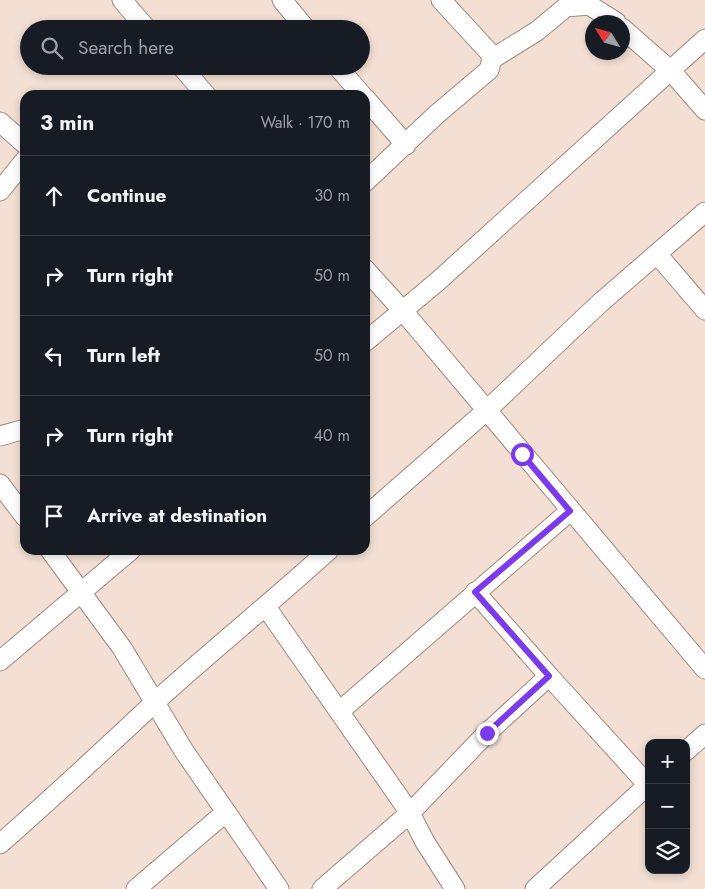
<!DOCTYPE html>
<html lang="en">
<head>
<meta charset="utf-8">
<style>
	body { margin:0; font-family:Jost,sans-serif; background:#242831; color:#f1f3f6 }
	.controls { position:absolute; right:15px; bottom:15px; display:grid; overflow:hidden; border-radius:10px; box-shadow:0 2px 8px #0003 }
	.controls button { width:45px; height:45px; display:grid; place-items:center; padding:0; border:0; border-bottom:1px solid #363941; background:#171b24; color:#f1f3f6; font:25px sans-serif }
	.compass { position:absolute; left:585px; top:15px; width:45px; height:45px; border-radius:50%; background:#171b24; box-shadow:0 2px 8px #0003; rotate:307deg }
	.stop { position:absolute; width:15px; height:15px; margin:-11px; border:4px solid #7c3aed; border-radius:50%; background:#fff }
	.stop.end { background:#7c3aed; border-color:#fff; box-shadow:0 1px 5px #0008 }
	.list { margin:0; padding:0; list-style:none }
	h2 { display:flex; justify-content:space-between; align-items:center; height:65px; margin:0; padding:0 20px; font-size:21px }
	h2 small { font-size:16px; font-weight:400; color:#9ea1a6 }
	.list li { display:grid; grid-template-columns:32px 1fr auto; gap:15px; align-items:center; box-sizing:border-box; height:80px; padding:0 20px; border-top:1px solid #363941 }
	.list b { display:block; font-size:19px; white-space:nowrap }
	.list em { font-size:16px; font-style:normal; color:#9ea1a6 }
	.icon { flex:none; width:28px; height:28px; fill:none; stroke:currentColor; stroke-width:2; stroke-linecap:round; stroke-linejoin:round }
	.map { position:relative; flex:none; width:705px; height:889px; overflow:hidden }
	.search { position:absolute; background:#171b24; box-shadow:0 2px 8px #0003; left:20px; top:20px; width:350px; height:55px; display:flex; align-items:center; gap:12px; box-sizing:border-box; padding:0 18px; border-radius:28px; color:#9ea1a6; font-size:19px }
	.panel { position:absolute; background:#171b24; box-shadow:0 2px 8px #0003; left:20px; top:90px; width:350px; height:465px; border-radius:15px }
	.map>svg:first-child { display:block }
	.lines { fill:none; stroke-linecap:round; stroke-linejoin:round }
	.minor-casing { stroke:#9c897f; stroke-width:21 }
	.minor { stroke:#fff; stroke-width:19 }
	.route { stroke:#7c3aed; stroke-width:6 }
</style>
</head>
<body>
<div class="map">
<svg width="705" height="889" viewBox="0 0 705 889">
	<rect width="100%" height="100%" fill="#f3dfd3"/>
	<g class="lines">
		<defs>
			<path id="minor" d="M 122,0 L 147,29
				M 282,0 L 306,29
				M 622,28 L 671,71 L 705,110
				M 492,59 L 537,31 L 566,7 L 589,5 L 616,22
				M 181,66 L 206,95
				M 337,66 L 362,95
				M 365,98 L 406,145
				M 0,122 L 25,144
				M 365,182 L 437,114 L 489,70 L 492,59 L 489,52 L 441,0
				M 0,191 L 25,160
				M 657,254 L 705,310
				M 365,269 L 403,311 L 705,669
				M 365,342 L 437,282 L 705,39
				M 0,436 L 25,429
				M 0,484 L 25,517
				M 365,517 L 486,411 L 600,303 L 705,212
				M 50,550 L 122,648 L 184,751 L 279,889
				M 475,592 L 549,676
				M 266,607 L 410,813 L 425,842 L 455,889
				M 0,661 L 131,550
				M 340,711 L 570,511
				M 686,751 L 705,734
				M 0,844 C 52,798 103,751 154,703 C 211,651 272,602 329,550
				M 136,889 L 226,812
				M 322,889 L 410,813 L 487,733 L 549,676 L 648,785
				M 535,889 L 649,784"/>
		</defs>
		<!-- minor casing -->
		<use href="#minor" class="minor-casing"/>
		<!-- minor -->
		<use href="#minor" class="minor"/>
	</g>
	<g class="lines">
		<!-- route -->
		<path class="route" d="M 487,733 L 549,676 L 475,592 L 570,511 L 522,454"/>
	</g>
</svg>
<div class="controls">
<button>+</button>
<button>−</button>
<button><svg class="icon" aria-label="layers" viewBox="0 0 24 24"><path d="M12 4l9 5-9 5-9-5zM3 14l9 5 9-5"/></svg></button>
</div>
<svg class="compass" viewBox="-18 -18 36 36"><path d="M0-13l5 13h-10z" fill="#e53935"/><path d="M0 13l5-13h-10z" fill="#9ea1a6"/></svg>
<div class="stop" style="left:522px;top:454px"></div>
<div class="stop end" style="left:487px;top:733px"></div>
<div class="search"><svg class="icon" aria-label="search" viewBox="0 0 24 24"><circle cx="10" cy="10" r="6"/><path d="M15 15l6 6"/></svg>Search here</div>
<section class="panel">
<h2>3 min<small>Walk · 170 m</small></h2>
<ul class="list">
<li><svg class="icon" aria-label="ahead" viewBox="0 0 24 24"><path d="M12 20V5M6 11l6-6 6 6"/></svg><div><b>Continue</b></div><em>30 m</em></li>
<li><svg class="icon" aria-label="right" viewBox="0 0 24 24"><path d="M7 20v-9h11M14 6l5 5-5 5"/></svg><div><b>Turn right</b></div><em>50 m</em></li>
<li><svg class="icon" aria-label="left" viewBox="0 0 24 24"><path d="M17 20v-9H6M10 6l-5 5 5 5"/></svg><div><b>Turn left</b></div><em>50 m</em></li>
<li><svg class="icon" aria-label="right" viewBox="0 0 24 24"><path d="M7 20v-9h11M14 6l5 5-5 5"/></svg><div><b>Turn right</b></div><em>40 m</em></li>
<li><svg class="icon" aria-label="arrive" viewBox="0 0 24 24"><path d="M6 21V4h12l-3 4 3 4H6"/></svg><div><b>Arrive at destination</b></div></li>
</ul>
</section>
</div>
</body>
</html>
